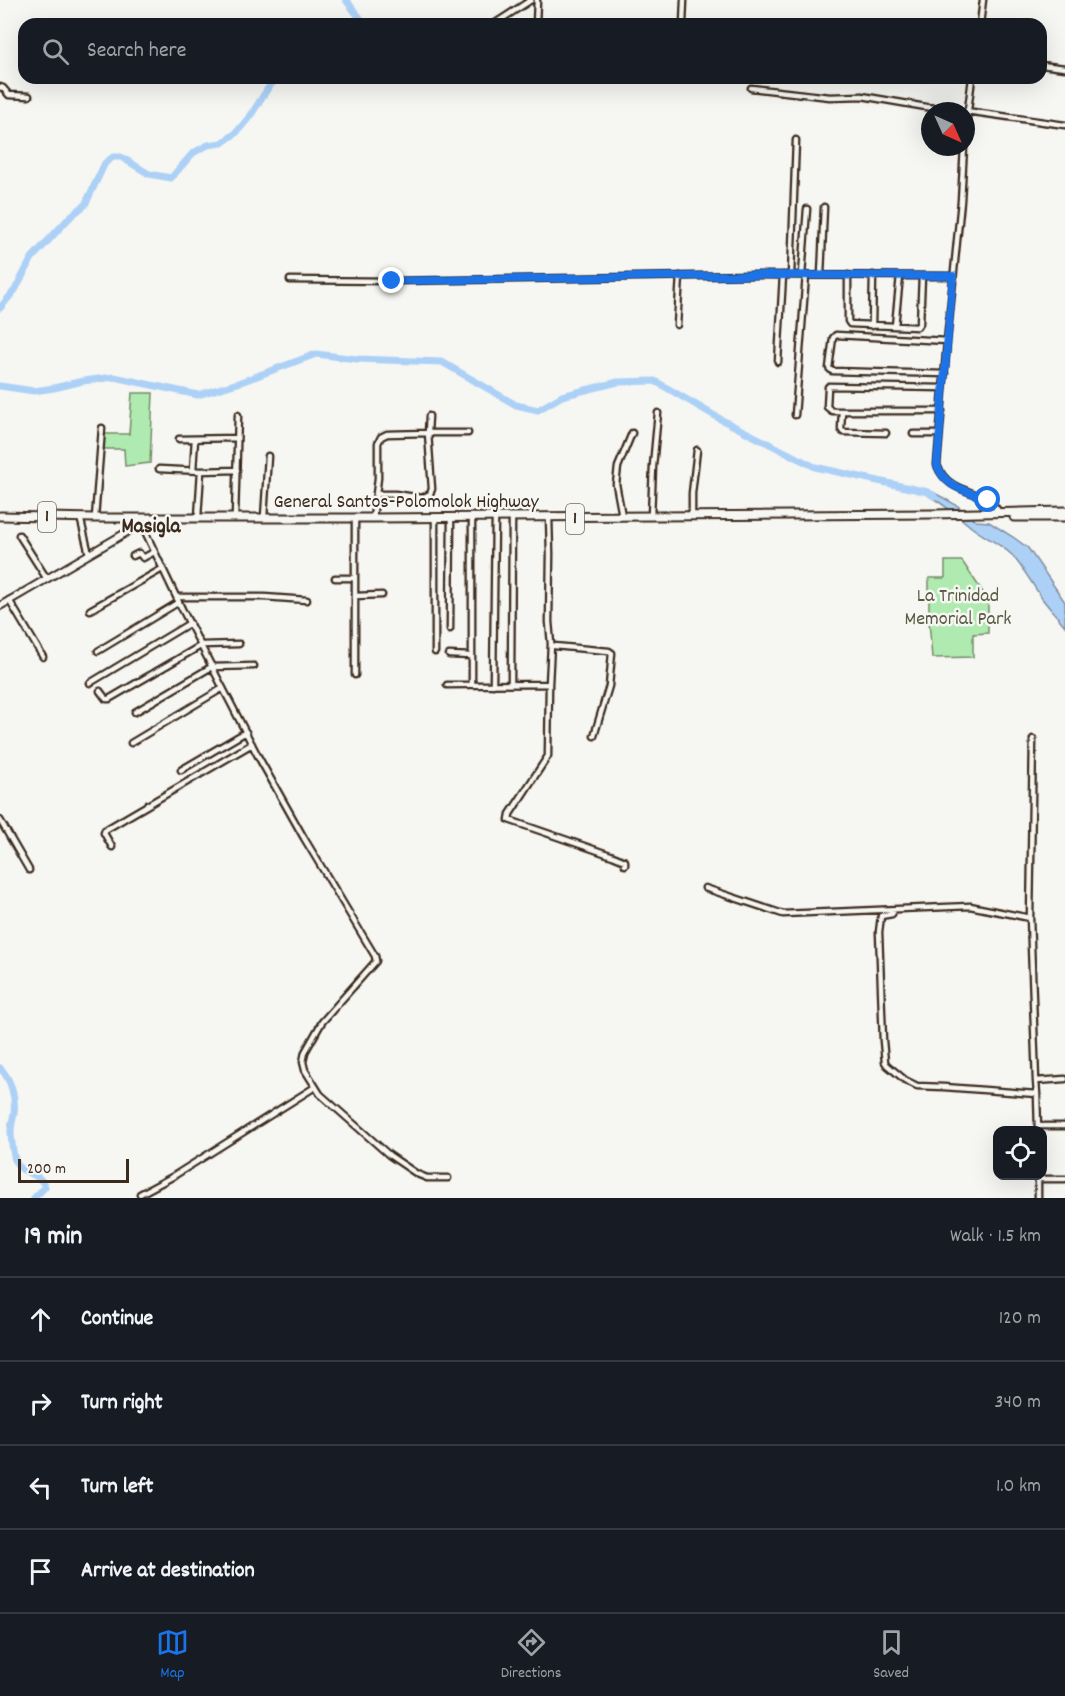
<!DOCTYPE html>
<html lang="en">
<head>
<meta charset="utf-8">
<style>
	body { margin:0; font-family:Dekko,sans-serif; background:#242831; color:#f1f3f6 }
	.controls { position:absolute; right:18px; bottom:18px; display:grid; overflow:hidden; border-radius:12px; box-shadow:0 6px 24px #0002 }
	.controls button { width:54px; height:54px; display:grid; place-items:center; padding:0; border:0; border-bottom:2px solid #363941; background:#171b24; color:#f1f3f6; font:30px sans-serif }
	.compass { position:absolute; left:921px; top:102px; width:54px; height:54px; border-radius:50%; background:#171b24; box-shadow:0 6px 24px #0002; rotate:135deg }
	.scale { position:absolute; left:18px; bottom:15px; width:111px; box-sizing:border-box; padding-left:6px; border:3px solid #3b2a1e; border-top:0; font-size:16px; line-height:21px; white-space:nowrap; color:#3b2a1e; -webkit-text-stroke:4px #f6f6f2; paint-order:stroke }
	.stop { position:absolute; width:18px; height:18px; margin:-14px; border:4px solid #1a73e8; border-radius:50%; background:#fff }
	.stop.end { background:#1a73e8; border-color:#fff; box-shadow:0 2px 6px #0008 }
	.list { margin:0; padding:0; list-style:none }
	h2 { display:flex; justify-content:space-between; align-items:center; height:78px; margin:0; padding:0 24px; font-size:26px }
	h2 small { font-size:20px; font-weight:400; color:#9ea1a6 }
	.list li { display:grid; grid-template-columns:39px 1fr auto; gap:18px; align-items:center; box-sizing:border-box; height:84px; padding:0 24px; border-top:2px solid #363941 }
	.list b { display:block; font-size:22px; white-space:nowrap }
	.list em { font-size:20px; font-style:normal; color:#9ea1a6 }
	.icon { flex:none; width:33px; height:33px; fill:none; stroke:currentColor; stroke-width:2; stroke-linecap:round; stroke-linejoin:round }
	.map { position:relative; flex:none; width:1065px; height:1198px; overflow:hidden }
	.search { position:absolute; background:#171b24; box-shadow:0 6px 24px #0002; left:18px; right:18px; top:18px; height:66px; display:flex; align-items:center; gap:15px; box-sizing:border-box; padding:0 21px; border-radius:18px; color:#9ea1a6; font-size:22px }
	.sheet { height:414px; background:#171b24 }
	nav { display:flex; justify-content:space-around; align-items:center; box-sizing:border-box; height:84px; border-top:2px solid #363941; background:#171b24; font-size:16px; color:#9ea1a6 }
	nav a { display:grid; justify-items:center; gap:3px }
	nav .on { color:#1a73e8 }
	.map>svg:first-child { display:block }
	.green { fill:#afebb0; stroke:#758a67; stroke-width:1.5 }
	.water { fill:#add1f6; stroke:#7f8ea0; stroke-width:1.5 }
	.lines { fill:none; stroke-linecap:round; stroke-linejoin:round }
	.river { stroke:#add1f6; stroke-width:7 }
	.minor-casing { stroke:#3b2a1e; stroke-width:9 }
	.major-casing { stroke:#3b2a1e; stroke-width:10 }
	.highway-casing { stroke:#3b2a1e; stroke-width:11 }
	.minor { stroke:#f6f6f2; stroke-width:4.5 }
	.major { stroke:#f6f6f2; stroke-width:6 }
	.highway { stroke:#f6f6f2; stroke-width:7 }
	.route { stroke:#1a73e8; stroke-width:8 }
	.labels { text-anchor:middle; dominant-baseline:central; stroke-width:5; stroke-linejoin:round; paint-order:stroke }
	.shield { fill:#f6f6f2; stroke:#73675e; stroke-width:1.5 }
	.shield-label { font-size:18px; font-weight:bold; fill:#3b2a1e }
	.street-label { font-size:20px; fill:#3b2a1e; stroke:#f6f6f2 }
	.park-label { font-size:20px; fill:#585a42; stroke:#f6f6f2 }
	.neighbourhood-label { font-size:21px; font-weight:bold; fill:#3b2a1e; stroke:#f6f6f2 }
</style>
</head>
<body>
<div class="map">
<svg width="1065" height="1198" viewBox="0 0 1065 1198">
	<rect width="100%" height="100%" fill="#f6f6f2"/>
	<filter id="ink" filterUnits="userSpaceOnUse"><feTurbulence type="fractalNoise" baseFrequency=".0167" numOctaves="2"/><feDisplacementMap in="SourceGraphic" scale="12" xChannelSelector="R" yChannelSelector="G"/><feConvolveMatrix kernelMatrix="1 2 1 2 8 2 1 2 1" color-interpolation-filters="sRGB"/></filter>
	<g filter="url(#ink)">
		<!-- green -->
		<path class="green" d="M 132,393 L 153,393 L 150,463 L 125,466 L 124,449 L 106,449 L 100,447 L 101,434 L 129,434 Z
			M 945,561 L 962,561 L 988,600 L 988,633 L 973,634 L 973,657 L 932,658 L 929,620 L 929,578 L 945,578 Z"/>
		<!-- water -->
		<path class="water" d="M 928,492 L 933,492 L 958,506 L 976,521 L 989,522 L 1013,537 L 1028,548 L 1065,602 L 1065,626 C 1057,616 1048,607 1041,597 C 1032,583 1023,568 1012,555 C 1000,543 983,537 970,526 C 957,515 944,504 929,496 Z"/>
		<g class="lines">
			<!-- river -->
			<path class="river" d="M 346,0 L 360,18 L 362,24
				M 0,308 L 15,290 L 32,258 L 71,216 L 85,205 L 105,163 L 113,157 L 121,157 L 149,174 L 171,178 L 193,153 L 208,145 L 222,143 L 236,133 L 251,115 L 270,85 L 278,78
				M 0,386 L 34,391 L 54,388 L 83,381 L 114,377 L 198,395 L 238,383 L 316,354 L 357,359 L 442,362 L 516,405 L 538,410 L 562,396 L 618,382 L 655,381 L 722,420 L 815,467 L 928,492 L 934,496
				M 0,1068 C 11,1079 16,1097 14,1113 C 13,1119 11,1125 11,1131 C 11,1138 13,1153 15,1160 C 20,1175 40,1171 45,1187 L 34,1198"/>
			<defs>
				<path id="minor" d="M 494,24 L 531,0
					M 536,24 L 537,0
					M 683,24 L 684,0
					M 980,24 L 983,0
					M 1041,65 L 1065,68
					M 0,87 L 3,88 L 9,95 L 29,96
					M 751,88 L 830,97 L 862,96 L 926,107 L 960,111
					M 966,111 L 1065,125
					M 966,126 L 972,78
					M 964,147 L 961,201 L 947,341 L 937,465 C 950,499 987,486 999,513
					M 791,275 L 796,140
					M 802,275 L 807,209
					M 821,275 L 824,207
					M 848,275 L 848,321 L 850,324 L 917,327 L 920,323 L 922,276
					M 290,280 L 392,281 L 757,275 L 953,276
					M 677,325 L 680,276
					M 872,326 L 873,275
					M 895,326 L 900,276
					M 778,362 L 783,275
					M 945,374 L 832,371 L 829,368 L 833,338 L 836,335 L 947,341
					M 842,411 L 841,429 L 843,432 L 886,433
					M 942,411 L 832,411 L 827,407 L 828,387 L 829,386 L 943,388
					M 795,415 L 806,275
					M 429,416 L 428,433 L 468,433
					M 913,434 L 939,434
					M 179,439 L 237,438
					M 159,469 L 201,471 L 237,470
					M 193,470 L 195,439
					M 978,495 L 988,513
					M 622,516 L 616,484 L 618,467 L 632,433
					M 651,516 L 653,466 L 658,413
					M 692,516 L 692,493 L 697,450
					M 198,517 L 201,471
					M 235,517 L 238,415
					M 264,517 L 268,456
					M 549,517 L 550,554 L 549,622 L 551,644 L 554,646 L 609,651 L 612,653 L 609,686 L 594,736
					M 95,518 L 102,428
					M 373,518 L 378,478 L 378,443 L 381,437 L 387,434 L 428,433 L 432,489 L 430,494 L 422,498 L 395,494 L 376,494
					M 81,521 L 89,554
					M 140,521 L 182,609 L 259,758 L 304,838 L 375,956 L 376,961 L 322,1022 L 305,1052 L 303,1062 L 305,1070 L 320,1094 L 389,1155 L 417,1174 L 427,1178 L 448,1178
					M 19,535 L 47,579
					M 133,556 L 139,553 L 143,558 L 154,552
					M 335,578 L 355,578 L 355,596 L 382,595
					M 355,578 L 355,520
					M 177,597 L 264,597 L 307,600
					M 9,600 L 43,657
					M 90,610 L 162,569
					M 450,629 L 451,517
					M 551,644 L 549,684 L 548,756 L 510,814 L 509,820 L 613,856 L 625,861 L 625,865
					M 202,645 L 239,644
					M 98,651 L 179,602
					M 435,652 L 435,520
					M 449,655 L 472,656
					M 213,667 L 254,666
					M 355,675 L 355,596
					M 90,683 L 190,623
					M 472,684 L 472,516
					M 511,684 L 512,516
					M 447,685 L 549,684
					M 493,685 L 495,516
					M 100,691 L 106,699 L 109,699 L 202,645
					M 135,712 L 213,666
					M 1033,739 L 1030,918 L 1036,1081
					M 131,743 L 223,688
					M 181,770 L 246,732
					M 0,820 L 29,870
					M 112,847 L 104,833 L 105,830 L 252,744
					M 705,888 L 783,914 L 970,906 L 1030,918
					M 894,910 L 892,914 L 881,916 L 879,932 L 883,1041 L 885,1062 L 887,1065 L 905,1080 L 917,1086 L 944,1087 L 1037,1094 L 1038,1130
					M 1037,1094 L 1036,1081 L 1065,1079
					M 1038,1126 L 1065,1126
					M 1038,1176 L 1038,1198
					M 1038,1179 L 1065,1179
					M 140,1194 L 172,1177 L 315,1087"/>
				<path id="major" d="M 0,606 L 134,528 L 139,523 L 140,518"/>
				<path id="highway" d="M 0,516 L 95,518 L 373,518 L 934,514 L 1065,511
					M 1014,517 L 1065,517"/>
			</defs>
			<!-- minor casing -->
			<use href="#minor" class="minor-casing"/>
			<!-- major casing -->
			<use href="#major" class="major-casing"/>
			<!-- highway casing -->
			<use href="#highway" class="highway-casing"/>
			<!-- minor -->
			<use href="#minor" class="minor"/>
			<!-- major -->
			<use href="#major" class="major"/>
			<!-- highway -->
			<use href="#highway" class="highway"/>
		</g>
	</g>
	<g class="lines" filter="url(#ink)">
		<!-- route -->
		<path class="route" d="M 392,281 L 757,275 L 953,276 L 937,465 C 946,490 967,489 988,500"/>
	</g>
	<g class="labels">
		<!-- shield labels -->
		<g class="shield">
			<rect x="38" y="502" width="18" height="30" rx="4.5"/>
			<rect x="566" y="504" width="18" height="30" rx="4.5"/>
		</g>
		<g class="shield-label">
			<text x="47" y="517">1</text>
			<text x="575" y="519">1</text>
		</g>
		<!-- street labels -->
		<g class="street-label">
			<text x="406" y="503">General Santos-Polomolok Highway</text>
		</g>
		<!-- park labels -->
		<g class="park-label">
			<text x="958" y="597">La Trinidad<tspan x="958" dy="23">Memorial Park</tspan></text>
		</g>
		<!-- neighbourhood labels -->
		<g class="neighbourhood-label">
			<text x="151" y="528">Masigla</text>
		</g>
	</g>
</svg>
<div class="controls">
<button><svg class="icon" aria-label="locate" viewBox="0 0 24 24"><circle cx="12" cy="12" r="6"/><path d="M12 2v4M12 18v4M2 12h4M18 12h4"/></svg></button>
</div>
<svg class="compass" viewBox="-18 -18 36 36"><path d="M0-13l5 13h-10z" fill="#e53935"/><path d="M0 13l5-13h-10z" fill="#9ea1a6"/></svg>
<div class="scale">200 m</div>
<div class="stop" style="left:988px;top:500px"></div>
<div class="stop end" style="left:392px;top:281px"></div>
<div class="search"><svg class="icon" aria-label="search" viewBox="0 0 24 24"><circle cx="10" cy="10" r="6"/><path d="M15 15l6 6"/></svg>Search here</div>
</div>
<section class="sheet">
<h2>19 min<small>Walk · 1.5 km</small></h2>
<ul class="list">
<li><svg class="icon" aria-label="ahead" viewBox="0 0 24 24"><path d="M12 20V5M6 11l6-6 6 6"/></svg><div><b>Continue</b></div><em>120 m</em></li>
<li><svg class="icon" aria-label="right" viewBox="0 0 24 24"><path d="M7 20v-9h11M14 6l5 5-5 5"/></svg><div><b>Turn right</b></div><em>340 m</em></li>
<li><svg class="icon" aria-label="left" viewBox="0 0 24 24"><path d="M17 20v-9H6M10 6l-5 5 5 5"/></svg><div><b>Turn left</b></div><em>1.0 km</em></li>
<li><svg class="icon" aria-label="arrive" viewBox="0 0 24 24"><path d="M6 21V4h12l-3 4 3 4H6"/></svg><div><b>Arrive at destination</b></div></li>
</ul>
</section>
<nav>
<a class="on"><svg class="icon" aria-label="map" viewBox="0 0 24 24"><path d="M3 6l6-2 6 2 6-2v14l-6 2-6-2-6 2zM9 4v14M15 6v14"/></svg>Map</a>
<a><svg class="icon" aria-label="directions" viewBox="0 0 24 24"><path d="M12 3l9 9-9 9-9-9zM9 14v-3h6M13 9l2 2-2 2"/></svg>Directions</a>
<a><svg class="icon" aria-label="saved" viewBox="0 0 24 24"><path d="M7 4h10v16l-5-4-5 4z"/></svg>Saved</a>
</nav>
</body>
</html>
